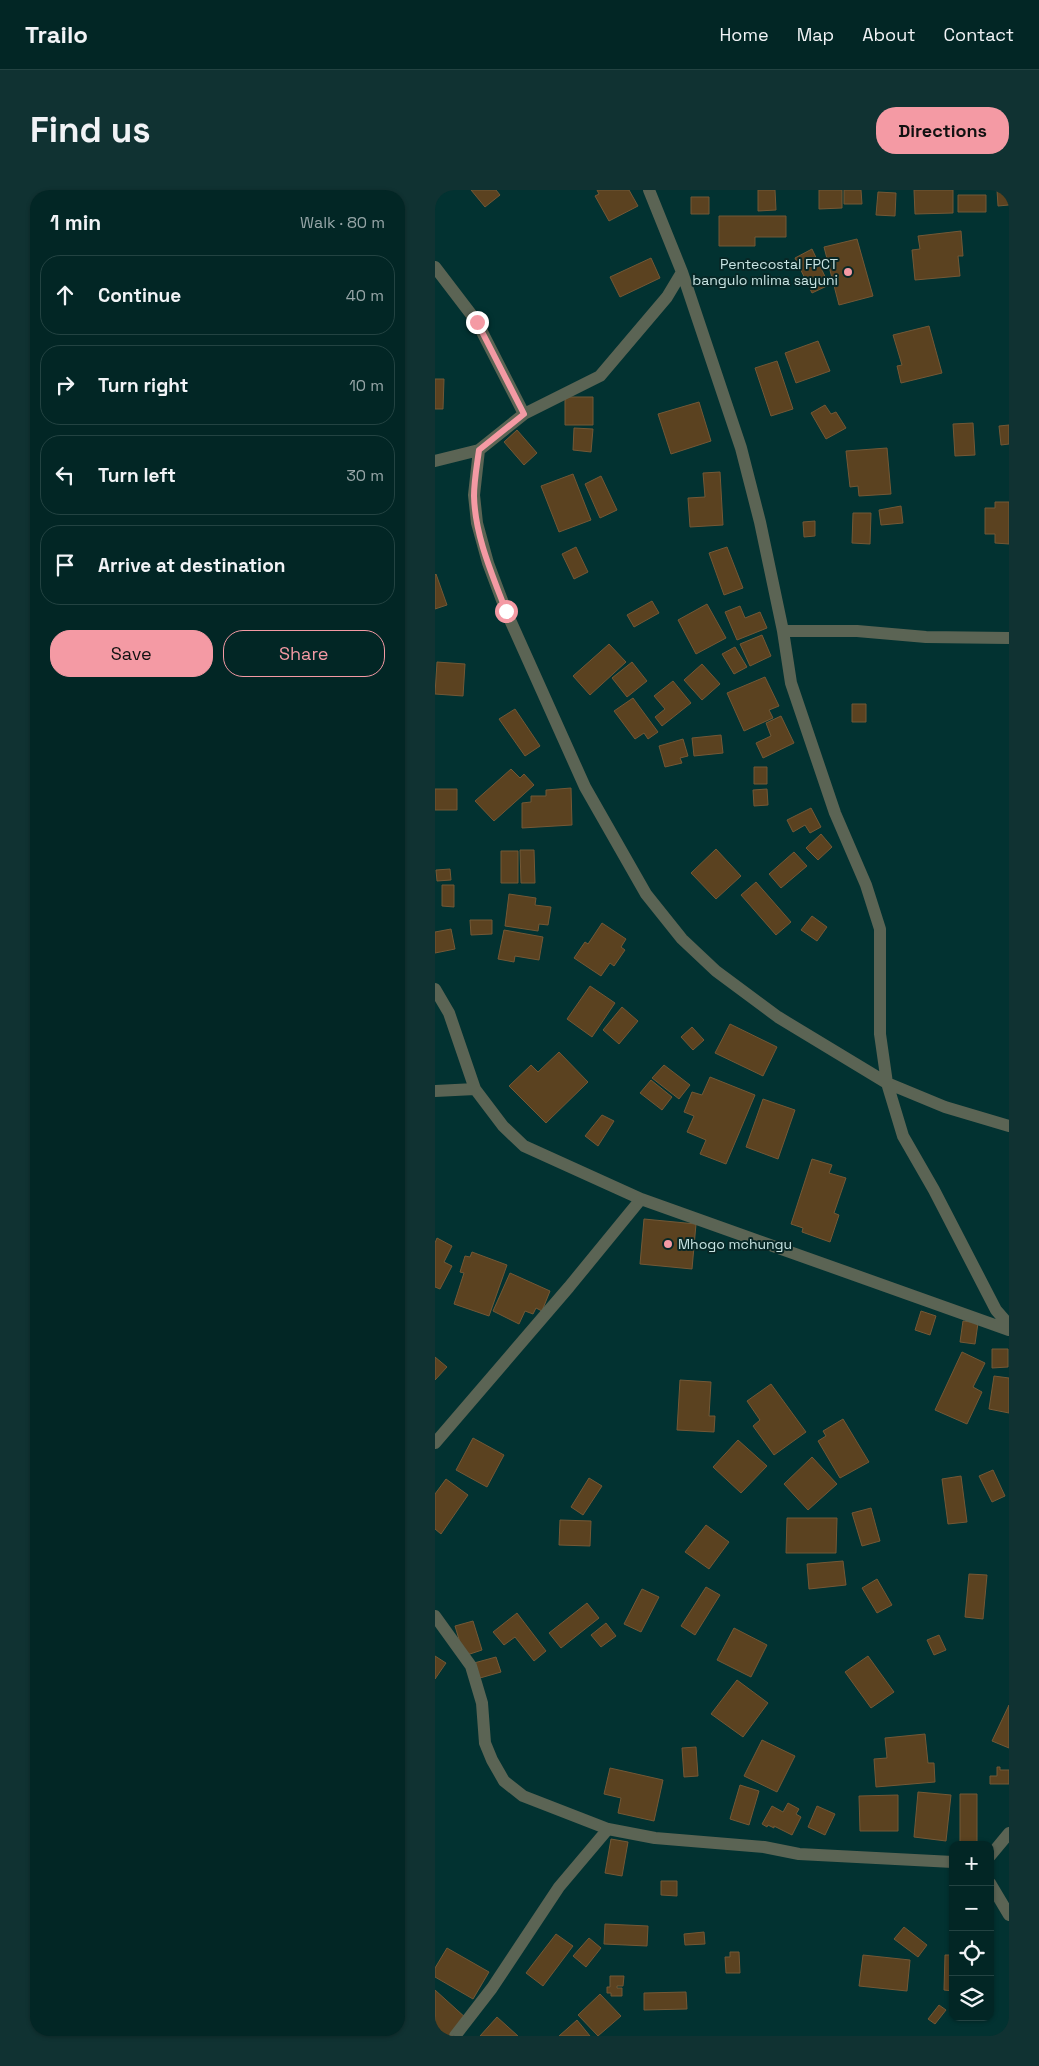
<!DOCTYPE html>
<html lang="en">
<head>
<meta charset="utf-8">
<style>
	body { margin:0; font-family:"Space Grotesk",sans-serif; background:#103232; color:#f1f3f6 }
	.controls { position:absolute; right:15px; bottom:15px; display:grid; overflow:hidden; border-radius:10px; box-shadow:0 1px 4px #0004 }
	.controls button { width:45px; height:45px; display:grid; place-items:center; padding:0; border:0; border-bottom:1px solid #234342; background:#022625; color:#f1f3f6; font:25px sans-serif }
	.stop { position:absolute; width:15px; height:15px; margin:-11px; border:4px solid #f49aa4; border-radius:50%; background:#fff }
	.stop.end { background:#f49aa4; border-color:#fff; box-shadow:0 1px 5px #0008 }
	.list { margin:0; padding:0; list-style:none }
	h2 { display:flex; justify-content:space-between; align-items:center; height:65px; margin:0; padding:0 20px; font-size:21px }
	h2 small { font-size:16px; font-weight:400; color:#96a5a7 }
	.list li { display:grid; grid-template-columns:32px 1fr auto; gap:15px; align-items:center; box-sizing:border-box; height:80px; margin:0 10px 10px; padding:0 10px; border:1px solid #234342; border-radius:20px }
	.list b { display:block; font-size:19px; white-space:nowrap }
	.list em { font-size:16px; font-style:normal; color:#96a5a7 }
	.actions { display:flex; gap:10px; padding:15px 20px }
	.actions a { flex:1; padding:11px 0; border:1px solid #f49aa4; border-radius:20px; text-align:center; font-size:18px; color:#f49aa4 }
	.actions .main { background:#f49aa4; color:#111 }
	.icon { flex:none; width:28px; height:28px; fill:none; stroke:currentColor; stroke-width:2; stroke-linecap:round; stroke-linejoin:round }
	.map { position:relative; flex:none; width:574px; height:1846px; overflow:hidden; border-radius:20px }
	header { display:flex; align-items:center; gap:30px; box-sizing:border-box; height:70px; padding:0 25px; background:#022625; border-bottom:1px solid #234342 }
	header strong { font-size:24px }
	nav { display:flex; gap:28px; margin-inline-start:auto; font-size:18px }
	.intro { display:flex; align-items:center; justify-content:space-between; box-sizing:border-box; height:120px; padding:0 30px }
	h1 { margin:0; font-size:35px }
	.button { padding:12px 22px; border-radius:20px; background:#f49aa4; color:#111; font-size:18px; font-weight:700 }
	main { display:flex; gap:30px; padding:0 30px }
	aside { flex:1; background:#022625; border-radius:20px; box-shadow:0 1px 4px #0004 }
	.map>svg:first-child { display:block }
	.building { fill:#5b4220; stroke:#735836 }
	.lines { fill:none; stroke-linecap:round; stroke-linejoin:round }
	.street { stroke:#5b6454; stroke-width:12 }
	.route { stroke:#f49aa4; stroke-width:6 }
	.poi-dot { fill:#f49aa4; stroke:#072726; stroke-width:2 }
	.labels { text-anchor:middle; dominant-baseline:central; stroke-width:4; stroke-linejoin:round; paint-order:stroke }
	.poi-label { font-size:14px; fill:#c8e4e3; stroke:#072726; text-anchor:end }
</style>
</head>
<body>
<header>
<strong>Trailo</strong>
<nav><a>Home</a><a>Map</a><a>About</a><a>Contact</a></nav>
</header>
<div class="intro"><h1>Find us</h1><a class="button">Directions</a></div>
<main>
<aside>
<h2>1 min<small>Walk · 80 m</small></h2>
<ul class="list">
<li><svg class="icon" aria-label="ahead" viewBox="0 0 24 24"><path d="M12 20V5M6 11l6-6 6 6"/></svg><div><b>Continue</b></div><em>40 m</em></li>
<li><svg class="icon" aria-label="right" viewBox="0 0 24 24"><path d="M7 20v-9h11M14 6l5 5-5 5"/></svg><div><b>Turn right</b></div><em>10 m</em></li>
<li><svg class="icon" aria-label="left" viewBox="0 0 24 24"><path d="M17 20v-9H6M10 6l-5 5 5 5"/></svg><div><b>Turn left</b></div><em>30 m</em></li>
<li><svg class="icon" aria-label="arrive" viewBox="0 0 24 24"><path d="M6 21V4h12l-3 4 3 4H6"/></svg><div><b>Arrive at destination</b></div></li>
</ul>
<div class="actions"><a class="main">Save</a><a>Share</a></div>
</aside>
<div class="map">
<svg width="574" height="1846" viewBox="0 0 574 1846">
	<rect width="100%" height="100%" fill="#023231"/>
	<!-- building -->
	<path class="building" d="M 36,0 L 61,0 L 65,5 L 50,17 Z
		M 162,0 L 194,0 L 203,16 L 174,31 L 160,6 L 164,4 Z
		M 323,0 L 340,0 L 341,20 L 323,21 Z
		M 384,0 L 407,0 L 407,18 L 384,19 Z
		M 409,0 L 426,0 L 427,14 L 409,14 Z
		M 479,0 L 518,0 L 518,23 L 480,24 Z
		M 562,0 L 574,0 L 574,15 L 563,16 Z
		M 443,2 L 461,3 L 460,26 L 441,25 Z
		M 523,5 L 551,5 L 551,22 L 523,22 Z
		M 256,7 L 274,7 L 274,24 L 256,24 Z
		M 284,26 L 351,26 L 351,47 L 320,47 L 320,56 L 284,56 Z
		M 526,41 L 528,66 L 523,66 L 525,86 L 480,90 L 477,60 L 485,59 L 483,46 Z
		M 422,49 L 438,106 L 404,115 L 389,57 Z
		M 377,59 L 394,95 L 377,103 L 360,68 Z
		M 216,68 L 225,88 L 185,107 L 175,87 Z
		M 494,136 L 507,183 L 466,193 L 462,176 L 467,175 L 458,145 Z
		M 383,151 L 395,181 L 361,193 L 350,163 Z
		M 342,171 L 358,219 L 336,226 L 320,178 Z
		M 0,189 L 9,189 L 8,219 L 0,219 Z
		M 130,207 L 158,207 L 158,235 L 130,235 Z
		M 264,212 L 276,251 L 236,264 L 223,224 Z
		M 390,215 L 396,224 L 401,222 L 411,238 L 391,249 L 376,223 Z
		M 538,233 L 540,265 L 520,266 L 518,234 Z
		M 574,235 L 574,254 L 566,255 L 564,236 Z
		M 139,238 L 158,239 L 156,262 L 138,260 Z
		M 82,240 L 102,263 L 89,275 L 69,252 Z
		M 452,258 L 456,304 L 424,306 L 423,296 L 415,297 L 411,261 Z
		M 285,282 L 288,335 L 255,337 L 253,308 L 270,307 L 268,283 Z
		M 138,284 L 156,330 L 124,342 L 106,296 Z
		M 166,286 L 182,320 L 165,328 L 150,294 Z
		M 560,312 L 574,312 L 574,354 L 560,353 L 560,344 L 550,344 L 550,318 L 560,318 Z
		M 466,316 L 468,333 L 446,335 L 444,320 Z
		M 418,323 L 436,323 L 435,354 L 417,353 Z
		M 380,331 L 380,346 L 369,347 L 368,332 Z
		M 141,357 L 153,382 L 139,389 L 127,364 Z
		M 292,357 L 308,398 L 289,405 L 274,363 Z
		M 1,384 L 12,415 L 0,419 L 0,385 Z
		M 217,411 L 224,423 L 199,437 L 192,425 Z
		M 272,414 L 291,448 L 261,464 L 243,430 Z
		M 305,416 L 310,428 L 325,422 L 332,438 L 302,450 L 290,422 Z
		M 327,445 L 336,466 L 315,476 L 305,454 Z
		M 174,454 L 191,472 L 155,505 L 138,486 Z
		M 300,457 L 312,477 L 299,484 L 287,464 Z
		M 2,472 L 30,474 L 28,506 L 0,504 Z
		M 197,472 L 212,491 L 192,507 L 177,488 Z
		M 267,474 L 285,494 L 267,510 L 249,490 Z
		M 330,487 L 344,516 L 334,520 L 338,528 L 309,541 L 292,503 Z
		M 238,491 L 256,513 L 227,536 L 220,527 L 230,519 L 219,506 Z
		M 198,508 L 223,542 L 213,549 L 209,543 L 200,549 L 179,521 Z
		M 417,514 L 431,514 L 431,532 L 417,532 Z
		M 80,519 L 105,556 L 90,566 L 64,529 Z
		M 346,526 L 359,553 L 328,568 L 321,553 L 336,546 L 331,533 Z
		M 286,545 L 288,563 L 259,566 L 257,548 Z
		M 248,549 L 253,566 L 245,568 L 247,573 L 230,577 L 224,556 Z
		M 319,577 L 332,577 L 332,594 L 319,594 Z
		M 76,579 L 85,588 L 89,584 L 99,595 L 59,631 L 40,611 Z
		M 136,598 L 137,635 L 87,638 L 87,613 L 96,612 L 96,606 L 111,606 L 111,600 Z
		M 0,599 L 22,599 L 22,620 L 0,620 Z
		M 332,599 L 333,615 L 319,616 L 318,600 Z
		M 376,618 L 386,637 L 375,643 L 370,635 L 358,642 L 352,630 Z
		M 386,644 L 397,657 L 383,670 L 371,658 Z
		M 281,659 L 306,686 L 281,709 L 256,683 Z
		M 85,660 L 99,660 L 100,693 L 86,693 Z
		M 66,661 L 83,661 L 83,693 L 66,693 Z
		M 359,662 L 372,676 L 346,698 L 334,684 Z
		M 15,679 L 16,690 L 2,691 L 1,680 Z
		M 321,692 L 356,732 L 341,745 L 306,705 Z
		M 7,695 L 19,695 L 19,717 L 7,716 Z
		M 74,704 L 101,708 L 100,715 L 116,717 L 113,735 L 104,734 L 103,741 L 70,736 Z
		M 377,726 L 392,737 L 382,751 L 366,740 Z
		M 35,730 L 57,730 L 57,744 L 36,745 Z
		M 167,733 L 191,749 L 186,757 L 190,760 L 179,776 L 175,773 L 166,786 L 139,768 L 150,752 L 153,754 Z
		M 16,739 L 20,759 L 0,763 L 0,742 Z
		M 69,740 L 108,747 L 104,770 L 80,766 L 79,772 L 63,769 Z
		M 155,796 L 180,813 L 157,847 L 132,829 Z
		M 187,817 L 203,831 L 184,854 L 168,840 Z
		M 295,834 L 342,857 L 328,886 L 280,863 Z
		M 257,837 L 269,850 L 258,860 L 246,847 Z
		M 124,862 L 153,892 L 111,933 L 74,896 L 96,875 L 103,882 Z
		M 229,875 L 255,895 L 244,909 L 217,888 Z
		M 275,887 L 320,905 L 291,974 L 265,964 L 271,950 L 252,942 L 259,926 L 249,922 L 257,902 L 267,905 Z
		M 216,890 L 237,907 L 227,920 L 205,903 Z
		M 328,909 L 360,920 L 343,969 L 311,957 Z
		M 167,925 L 179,931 L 163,956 L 150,946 Z
		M 377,969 L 397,975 L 394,983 L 411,988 L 399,1023 L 404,1025 L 395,1052 L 367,1042 L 368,1038 L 356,1034 Z
		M 209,1029 L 261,1034 L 257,1079 L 205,1074 Z
		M 2,1048 L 17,1056 L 9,1072 L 17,1076 L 5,1099 L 0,1097 L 0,1053 Z
		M 37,1062 L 72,1075 L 54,1126 L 19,1114 L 29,1083 L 25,1082 L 30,1066 L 35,1067 Z
		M 75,1083 L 115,1101 L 107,1121 L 101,1118 L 98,1124 L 90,1121 L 84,1134 L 58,1121 Z
		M 486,1121 L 501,1126 L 495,1145 L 480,1140 Z
		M 528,1131 L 543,1133 L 540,1154 L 525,1152 Z
		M 557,1159 L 573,1159 L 573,1177 L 557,1178 Z
		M 527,1162 L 550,1173 L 538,1197 L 547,1202 L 532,1234 L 500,1220 Z
		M 0,1167 L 12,1177 L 0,1190 Z
		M 559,1186 L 574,1188 L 574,1223 L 554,1219 Z
		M 245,1190 L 276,1192 L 274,1226 L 280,1226 L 279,1242 L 242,1240 Z
		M 336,1194 L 371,1242 L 339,1265 L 318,1236 L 325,1230 L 312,1211 Z
		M 408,1229 L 434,1272 L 405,1288 L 383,1251 L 391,1246 L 388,1241 Z
		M 38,1248 L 69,1265 L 52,1297 L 21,1280 Z
		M 303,1250 L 332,1276 L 306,1303 L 278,1277 Z
		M 377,1267 L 402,1294 L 373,1320 L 349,1294 Z
		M 558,1280 L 570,1306 L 557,1312 L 544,1286 Z
		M 526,1286 L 532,1332 L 513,1334 L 507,1289 Z
		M 154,1288 L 167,1296 L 148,1325 L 136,1317 Z
		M 11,1289 L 33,1305 L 6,1344 L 0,1339 L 0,1304 Z
		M 436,1318 L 445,1351 L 427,1356 L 417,1323 Z
		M 352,1328 L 402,1328 L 401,1363 L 351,1363 Z
		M 125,1330 L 156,1331 L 155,1356 L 124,1355 Z
		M 271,1335 L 294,1352 L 274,1379 L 250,1362 Z
		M 408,1371 L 411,1395 L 374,1399 L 372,1374 Z
		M 534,1384 L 552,1385 L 548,1429 L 530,1427 Z
		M 442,1389 L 457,1415 L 442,1423 L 427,1398 Z
		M 271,1397 L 285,1405 L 260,1445 L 246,1436 Z
		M 207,1399 L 224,1407 L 206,1442 L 189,1434 Z
		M 152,1413 L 164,1428 L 126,1458 L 114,1443 Z
		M 82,1423 L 111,1461 L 99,1471 L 80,1447 L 69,1455 L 58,1442 Z
		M 38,1431 L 47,1460 L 29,1466 L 20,1436 Z
		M 171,1433 L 181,1446 L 166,1457 L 156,1445 Z
		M 299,1438 L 332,1455 L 316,1487 L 282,1470 Z
		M 504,1445 L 511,1460 L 499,1465 L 492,1450 Z
		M 0,1466 L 11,1473 L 0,1489 Z
		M 433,1466 L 459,1502 L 436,1518 L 410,1482 Z
		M 61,1467 L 66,1482 L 45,1488 L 39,1473 Z
		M 302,1490 L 333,1513 L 308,1547 L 276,1524 Z
		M 574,1515 L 574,1558 L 557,1551 Z
		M 490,1544 L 493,1573 L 499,1573 L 500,1592 L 441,1597 L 439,1569 L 452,1568 L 450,1548 Z
		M 327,1550 L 360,1566 L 342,1602 L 309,1586 Z
		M 261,1557 L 263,1586 L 249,1587 L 247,1558 Z
		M 562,1577 L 565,1577 L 565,1580 L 574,1580 L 574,1594 L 555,1594 L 555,1586 L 562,1586 Z
		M 175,1578 L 228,1590 L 219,1631 L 183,1623 L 186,1608 L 169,1604 Z
		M 305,1595 L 324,1601 L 314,1635 L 295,1629 Z
		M 483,1602 L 516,1605 L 511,1651 L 479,1647 Z
		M 525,1604 L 542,1604 L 542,1655 L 525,1655 Z
		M 463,1605 L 463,1641 L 425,1641 L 424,1606 Z
		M 353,1613 L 364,1619 L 361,1624 L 366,1627 L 357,1645 L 339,1636 L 339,1638 L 333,1635 L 332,1637 L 327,1634 L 337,1616 L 348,1622 Z
		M 382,1616 L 400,1624 L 390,1645 L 373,1637 Z
		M 176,1649 L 193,1652 L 187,1686 L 170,1683 Z
		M 226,1691 L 242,1691 L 242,1706 L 226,1705 Z
		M 170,1734 L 213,1736 L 212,1756 L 169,1754 Z
		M 469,1737 L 492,1755 L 483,1767 L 459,1749 Z
		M 269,1742 L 270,1754 L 250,1755 L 249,1744 Z
		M 121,1744 L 138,1756 L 108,1796 L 91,1783 Z
		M 154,1748 L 166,1758 L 151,1777 L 138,1766 Z
		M 12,1758 L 54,1782 L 38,1809 L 0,1787 L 0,1778 Z
		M 295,1762 L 304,1762 L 305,1783 L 291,1783 L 290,1767 L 295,1767 Z
		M 428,1765 L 475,1770 L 472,1801 L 424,1796 Z
		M 510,1765 L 518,1765 L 518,1801 L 509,1800 Z
		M 175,1786 L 189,1786 L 188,1796 L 182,1796 L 182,1798 L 187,1798 L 187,1806 L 176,1806 L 176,1803 L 172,1803 L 172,1797 L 175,1797 Z
		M 0,1800 L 32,1829 L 17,1846 L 0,1846 Z
		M 251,1802 L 252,1819 L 209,1820 L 209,1803 Z
		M 165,1804 L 186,1826 L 163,1846 L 143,1825 Z
		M 504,1815 L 511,1820 L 500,1834 L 493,1829 Z
		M 62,1827 L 83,1846 L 45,1846 Z
		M 142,1830 L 155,1846 L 124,1846 Z"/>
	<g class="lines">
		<!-- street -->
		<path class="street" d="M 214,0 L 247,82 L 306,258 L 325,332 L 348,441 L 356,493 L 400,623 L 431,695 L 445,739 L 445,844 L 452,893 L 468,946 L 499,1000 L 561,1120 L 574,1135
			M 0,77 L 42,132 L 89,224
			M 44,260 L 39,305 L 42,333 L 53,373 L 71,421 L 150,597 L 211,704 L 247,749 L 281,781 L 343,827 L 452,893 L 510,917 L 574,936
			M 0,271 L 44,260 L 89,224 L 165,186 L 232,107 L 247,82
			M 348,441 L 422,441 L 491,447 L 574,448
			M 0,799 L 14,823 L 40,899 L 68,936 L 89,956 L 206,1009 L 574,1140
			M 0,901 L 40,899
			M 0,1253 L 134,1097 L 206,1009
			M 0,1426 L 36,1476 L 47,1513 L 50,1553 L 57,1570 L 69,1591 L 88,1606 L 173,1639 L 220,1648 L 329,1657 L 364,1664 L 518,1672
			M 555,1666 L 574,1643
			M 555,1693 L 574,1725
			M 20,1846 L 57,1798 L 124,1697 L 173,1639"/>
	</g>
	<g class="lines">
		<!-- route -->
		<path class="route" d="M 42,132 L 89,224 L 44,260 C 42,275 39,291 39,306 C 40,346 57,384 71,421"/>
	</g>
	<!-- markers -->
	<g class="poi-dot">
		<circle cx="413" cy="82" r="5"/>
		<circle cx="233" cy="1054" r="5"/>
	</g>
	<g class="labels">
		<!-- poi labels -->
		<g class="poi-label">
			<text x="403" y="74">Pentecostal FPCT<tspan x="403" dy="16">bangulo mlima sayuni</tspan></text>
			<text x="243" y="1054" text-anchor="start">Mhogo mchungu</text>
		</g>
	</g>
</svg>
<div class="controls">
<button>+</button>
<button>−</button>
<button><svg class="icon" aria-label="locate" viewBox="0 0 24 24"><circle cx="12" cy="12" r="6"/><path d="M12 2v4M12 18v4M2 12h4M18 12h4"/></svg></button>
<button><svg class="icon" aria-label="layers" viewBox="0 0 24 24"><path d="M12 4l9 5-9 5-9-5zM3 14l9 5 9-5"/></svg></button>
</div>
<div class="stop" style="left:71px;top:421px"></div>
<div class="stop end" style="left:42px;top:132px"></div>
</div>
</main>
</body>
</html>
